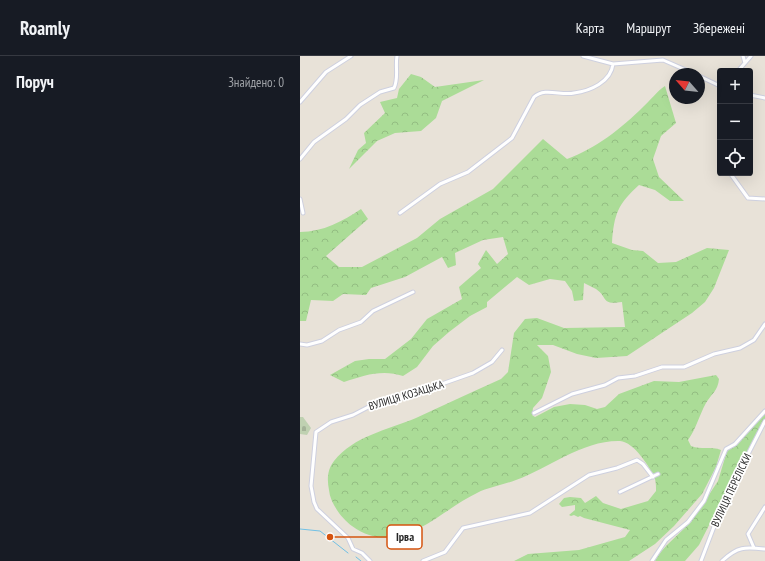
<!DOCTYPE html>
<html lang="uk">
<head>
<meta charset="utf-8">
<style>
	body { margin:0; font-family:"PT Sans Narrow",sans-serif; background:#20242c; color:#f1f3f6 }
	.controls { position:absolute; right:12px; top:12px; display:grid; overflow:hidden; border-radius:4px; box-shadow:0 4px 16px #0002 }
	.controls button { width:36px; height:36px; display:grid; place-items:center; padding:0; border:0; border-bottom:1px solid #363941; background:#171b24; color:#f1f3f6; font:20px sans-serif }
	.compass { position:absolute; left:369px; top:12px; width:36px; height:36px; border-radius:50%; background:#171b24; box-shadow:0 4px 16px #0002; rotate:298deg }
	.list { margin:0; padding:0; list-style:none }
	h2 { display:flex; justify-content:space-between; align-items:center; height:52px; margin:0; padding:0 16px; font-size:17px }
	h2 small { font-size:13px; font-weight:400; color:#9ea1a6 }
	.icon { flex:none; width:22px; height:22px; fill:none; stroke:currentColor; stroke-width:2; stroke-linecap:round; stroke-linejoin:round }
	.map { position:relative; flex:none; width:465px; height:505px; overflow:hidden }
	header { display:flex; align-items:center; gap:24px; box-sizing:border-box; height:56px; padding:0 20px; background:#171b24; border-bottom:1px solid #363941 }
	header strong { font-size:19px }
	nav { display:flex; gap:22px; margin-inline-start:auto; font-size:14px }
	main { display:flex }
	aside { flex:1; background:#171b24 }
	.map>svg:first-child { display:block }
	.forest { fill:url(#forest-crowns) }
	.cemetery { fill:url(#cemetery-stones) }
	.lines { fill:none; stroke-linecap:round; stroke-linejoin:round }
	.stream { stroke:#71c0e5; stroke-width:1 }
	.minor-casing { stroke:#ced0df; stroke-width:5 }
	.minor { stroke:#fff; stroke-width:3 }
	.labels { text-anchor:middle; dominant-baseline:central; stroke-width:3.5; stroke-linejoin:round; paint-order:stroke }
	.street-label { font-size:11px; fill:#262626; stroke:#fff }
	.leader { fill:none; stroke:#d5540f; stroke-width:1.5 }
	.callout-dot { fill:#d5540f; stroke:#fff; stroke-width:1.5 }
	.callout { fill:#fff; stroke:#d5540f; stroke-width:1.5 }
	.callout-label { font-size:12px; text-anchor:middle; font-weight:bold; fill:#262626 }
</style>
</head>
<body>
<header>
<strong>Roamly</strong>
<nav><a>Карта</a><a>Маршрут</a><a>Збережені</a></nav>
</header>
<main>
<aside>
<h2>Поруч<small>Знайдено: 0</small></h2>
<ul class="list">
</ul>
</aside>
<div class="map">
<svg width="465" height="505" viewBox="0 0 465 505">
	<defs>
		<pattern id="forest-crowns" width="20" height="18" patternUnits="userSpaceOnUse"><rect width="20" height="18" fill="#abdc97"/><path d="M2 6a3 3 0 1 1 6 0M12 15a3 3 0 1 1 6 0" fill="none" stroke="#93bd82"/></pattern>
		<pattern id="cemetery-stones" width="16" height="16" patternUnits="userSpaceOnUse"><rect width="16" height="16" fill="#bfd1b1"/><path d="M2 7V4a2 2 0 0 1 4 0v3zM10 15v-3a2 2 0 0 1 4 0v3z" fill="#a4b398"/></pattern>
	</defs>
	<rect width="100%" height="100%" fill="#e8e2d8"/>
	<!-- forest -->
	<path class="forest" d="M 111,18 L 121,21 L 135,31 L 184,24 L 142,45 L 136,62 L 121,75 L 95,77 L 77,85 L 49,113 L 58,94 L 66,87 L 64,77 L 85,57 L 80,46 L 97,42 L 99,33 Z
		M 365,30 L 376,67 L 361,80 L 353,103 L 359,121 L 384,145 L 370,145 L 355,134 L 339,129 C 318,148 314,158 312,187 L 332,194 L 343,195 L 358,207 L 376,206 L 407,192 L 429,194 L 414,232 L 405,246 L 392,257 L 327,300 L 296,302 L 277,298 L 253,289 L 237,289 L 248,300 L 251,316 L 242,342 L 233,352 L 232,359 L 235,361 L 254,351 L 270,348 L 285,349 L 297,353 L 305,351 L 319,338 L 354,325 L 379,326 L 416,319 L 419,323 C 418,335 411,338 406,347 C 399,360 396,373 388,384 L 391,390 C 401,394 411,390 421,394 L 416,411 L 402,438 L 374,470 L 355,488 L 329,505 L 214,505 L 228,498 L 279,494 L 325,481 L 330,474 L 284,462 L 280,460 L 278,461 L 274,459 L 271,460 L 269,459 L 275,454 L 275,449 L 262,451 L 259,448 L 264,442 L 270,441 L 281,442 L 285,447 L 296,440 L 303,447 L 321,453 L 348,445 L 356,435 C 356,431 356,427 355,423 C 350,411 334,386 320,385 C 283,384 249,412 216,424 C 203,429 189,431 177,437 C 137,456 99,504 52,470 C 42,463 30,447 29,434 C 27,424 27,414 34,405 C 54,380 87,374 116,362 C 144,349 172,336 201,323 L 208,316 L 214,277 L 225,263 L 237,262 L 264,272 L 325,271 L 322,246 C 300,249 309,242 296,233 C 292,231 288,229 284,227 L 283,244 L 274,245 L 272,235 L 265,225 L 250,223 L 229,229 L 217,221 L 187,246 L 187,251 L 170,260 L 149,276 L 133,290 L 117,311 L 103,320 C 83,313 64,319 44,326 L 30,319 L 55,305 L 69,303 L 85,303 L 111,283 L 127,263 L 162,243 L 159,231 L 181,212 L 178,208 L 186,194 L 197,208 L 208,198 L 203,181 L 183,184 L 155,197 L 156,209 L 148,212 L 142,201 L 105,221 L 71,232 L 66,239 L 43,238 L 33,245 L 11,244 L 6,265 L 0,265 L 0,176 C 23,176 43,165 61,153 L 68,163 L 26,200 L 39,211 L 62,211 L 117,182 L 140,163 L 193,133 L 243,83 L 267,103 C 295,93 322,72 343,51 C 351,44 356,36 365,30 Z
		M 465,356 L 465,363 L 439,410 L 399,489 L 385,505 L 355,505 L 359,498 L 367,489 L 391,466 L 418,425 L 427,395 L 437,388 Z"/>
	<!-- cemetery -->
	<path class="cemetery" d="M 0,361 L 3,361 L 11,372 L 7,379 L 0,378 Z"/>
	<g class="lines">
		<!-- stream -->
		<path class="stream" d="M 0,473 L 20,475 L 48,497
			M 56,501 L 61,505"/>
		<defs>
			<path id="minor" d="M 283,0 L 313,8 L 363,4 L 395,18
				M 443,0 L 445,7
				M 438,15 L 451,0
				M 399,20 L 420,30
				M 450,39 L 465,42
				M 0,46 L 26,16 L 51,0
				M 0,103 L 14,86 L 46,63 L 60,49 L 80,36 L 94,32 C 99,22 95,11 97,0
				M 430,117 L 448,142 L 465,143
				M 0,143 L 3,157
				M 100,157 L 140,128 L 168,116 L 212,82 L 234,41 C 245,31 261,40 274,37 C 290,35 311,26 313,8
				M 0,288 L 7,289 L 22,285 L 39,274 L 61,266 L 73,255 L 113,236
				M 234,357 L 272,338 L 305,329 L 318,322 L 335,320 L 362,311 L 384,311 L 414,298 L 440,292 L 454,284 L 465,268
				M 320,436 L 358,418
				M 454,492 L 448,478 L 465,451
				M 70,505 L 62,497 L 53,493 L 48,482 L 17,453 L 14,446 L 11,430 L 16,376 L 31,366 L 53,359 L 76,347 L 88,343 L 102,342 L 173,317 L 192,306 L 202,294
				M 123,505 L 145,496 L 163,472 L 230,457 L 289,419 L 317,412 L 337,404 L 343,408 L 353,421
				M 352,505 L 366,484 L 388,466 L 404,445 L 426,393 L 435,388 L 465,355
				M 401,505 L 423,447 L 465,365
				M 422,505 C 438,490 445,491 465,493"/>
		</defs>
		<!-- minor casing -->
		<use href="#minor" class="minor-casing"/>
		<!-- minor -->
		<use href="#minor" class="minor"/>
	</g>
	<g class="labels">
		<!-- street labels -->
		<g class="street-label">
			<text transform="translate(106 339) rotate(-17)">ВУЛИЦЯ КОЗАЦЬКА</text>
			<text transform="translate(431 434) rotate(-65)">ВУЛИЦЯ ПЕРЕЛІСКИ</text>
		</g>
	</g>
	<!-- callouts -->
	<path class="leader" d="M30 481L87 481"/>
	<circle class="callout-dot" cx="30" cy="481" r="4"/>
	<rect class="callout" x="87" y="469" width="35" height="24" rx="4"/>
	<g class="callout-label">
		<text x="105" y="485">Ірва</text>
	</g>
</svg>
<div class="controls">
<button>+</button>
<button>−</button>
<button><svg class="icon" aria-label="locate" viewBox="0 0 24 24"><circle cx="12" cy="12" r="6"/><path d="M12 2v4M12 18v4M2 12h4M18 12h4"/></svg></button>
</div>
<svg class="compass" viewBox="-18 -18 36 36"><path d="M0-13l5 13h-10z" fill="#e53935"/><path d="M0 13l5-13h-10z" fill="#9ea1a6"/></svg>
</div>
</main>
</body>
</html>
